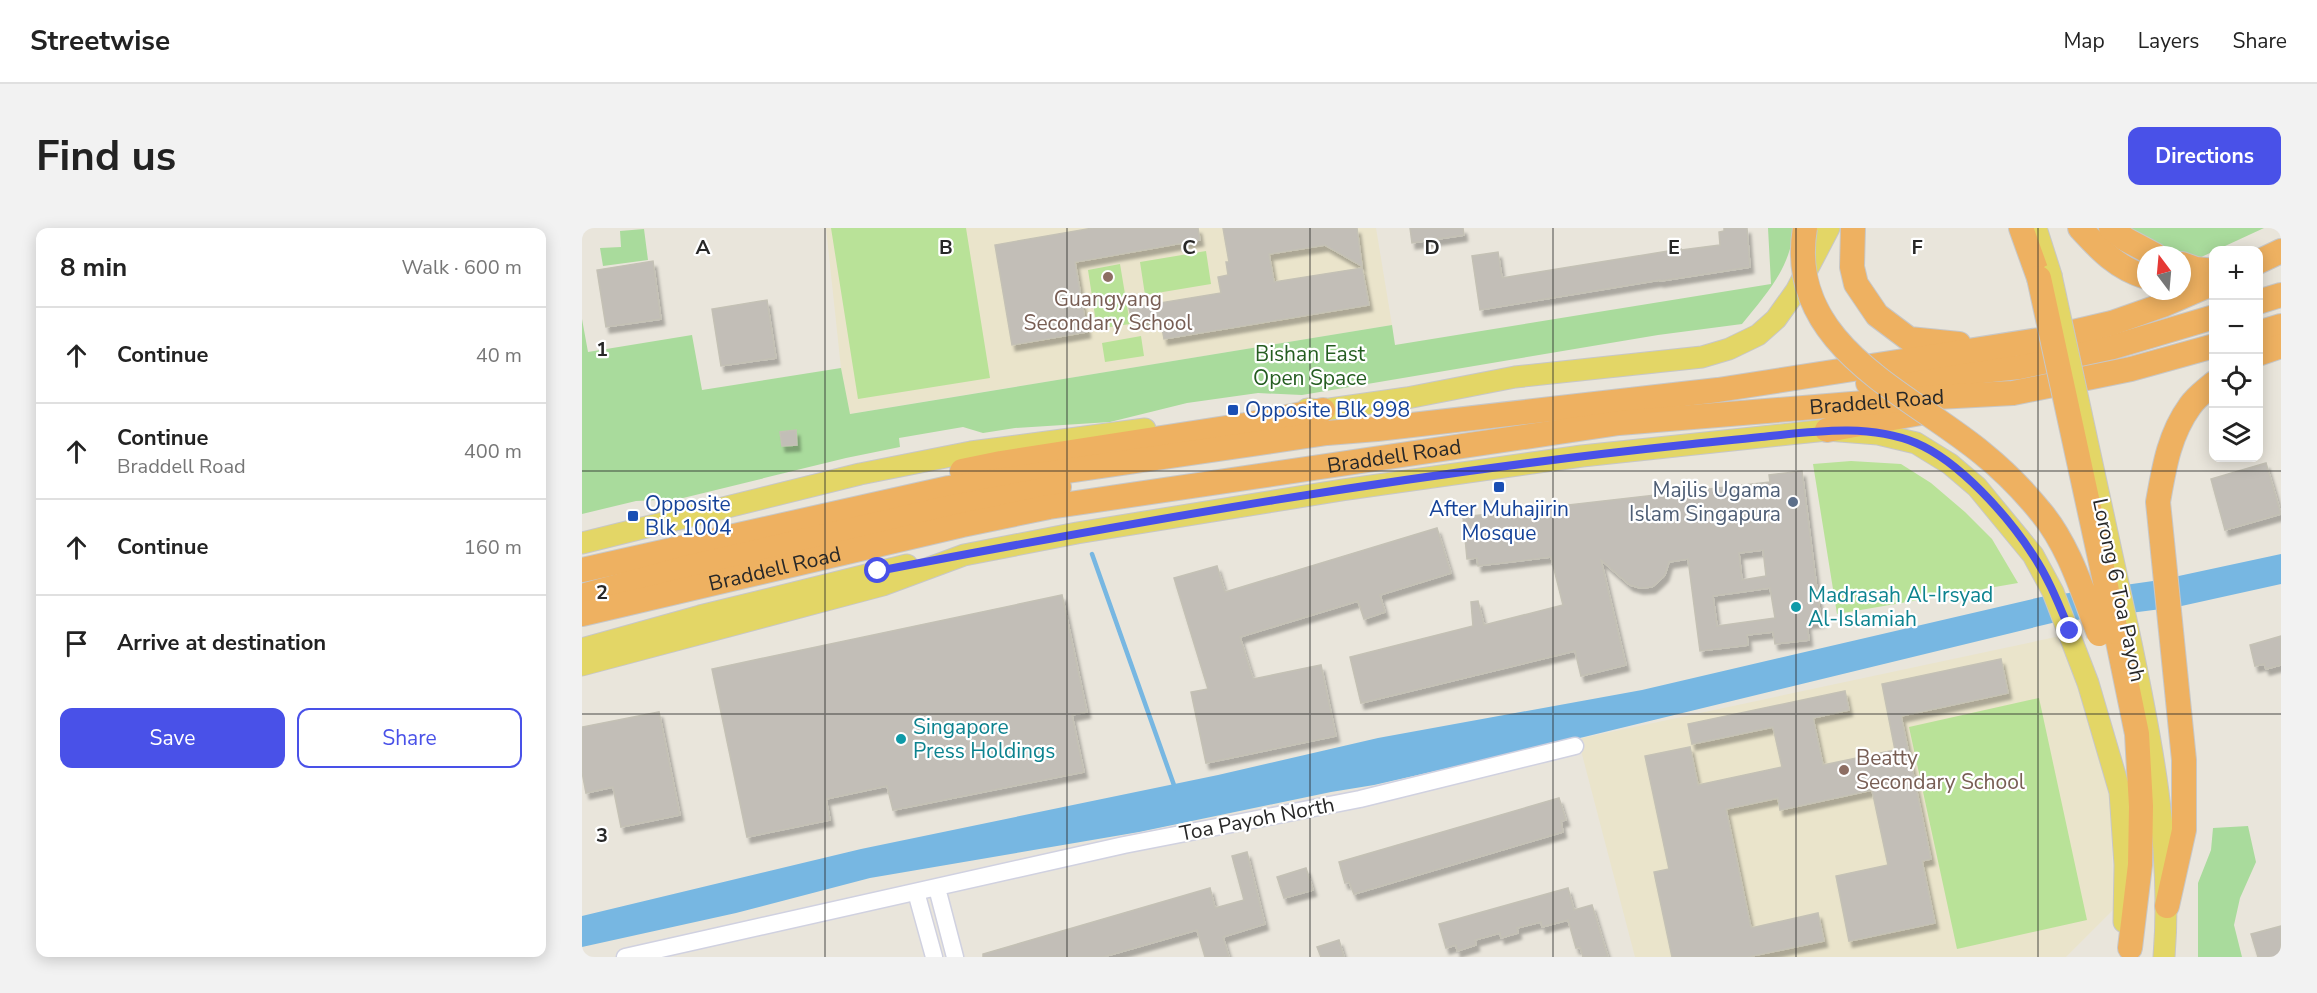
<!DOCTYPE html>
<html lang="en">
<head>
<meta charset="utf-8">
<style>
	body { margin:0; font-family:"Nunito Sans",sans-serif; background:#f2f2f2; color:#222 }
	.controls { position:absolute; right:18px; top:18px; display:grid; overflow:hidden; border-radius:12px; box-shadow:0 3px 15px #0003 }
	.controls button { width:54px; height:54px; display:grid; place-items:center; padding:0; border:0; border-bottom:2px solid #e0e0e0; background:#fff; color:#222; font:30px sans-serif }
	.compass { position:absolute; left:1555px; top:18px; width:54px; height:54px; border-radius:50%; background:#fff; box-shadow:0 3px 15px #0003; rotate:344deg }
	.stop { position:absolute; width:18px; height:18px; margin:-14px; border:4px solid #4951e8; border-radius:50%; background:#fff }
	.stop.end { background:#4951e8; border-color:#fff; box-shadow:0 2px 6px #0008 }
	.list { margin:0; padding:0; list-style:none }
	h2 { display:flex; justify-content:space-between; align-items:center; height:78px; margin:0; padding:0 24px; font-size:26px }
	h2 small { font-size:20px; font-weight:400; color:#767676 }
	.list li { display:grid; grid-template-columns:39px 1fr auto; gap:18px; align-items:center; box-sizing:border-box; height:96px; padding:0 24px; border-top:2px solid #e0e0e0 }
	.list b { display:block; font-size:22px; white-space:nowrap }
	.list p { margin:0; font-size:20px; white-space:nowrap; color:#767676 }
	.list em { font-size:20px; font-style:normal; color:#767676 }
	.actions { display:flex; gap:12px; padding:18px 24px }
	.actions a { flex:1; padding:14px 0; border:2px solid #4951e8; border-radius:12px; text-align:center; font-size:21px; color:#4951e8 }
	.actions .main { background:#4951e8; color:#fff }
	.icon { flex:none; width:33px; height:33px; fill:none; stroke:currentColor; stroke-width:2; stroke-linecap:round; stroke-linejoin:round }
	.map { position:relative; flex:none; width:1699px; height:729px; overflow:hidden; border-radius:12px }
	header { display:flex; align-items:center; gap:36px; box-sizing:border-box; height:84px; padding:0 30px; background:#fff; border-bottom:2px solid #e0e0e0 }
	header strong { font-size:28px }
	nav { display:flex; gap:33px; margin-inline-start:auto; font-size:21px }
	.intro { display:flex; align-items:center; justify-content:space-between; box-sizing:border-box; height:144px; padding:0 36px }
	h1 { margin:0; font-size:42px }
	.button { padding:15px 27px; border-radius:12px; background:#4951e8; color:#fff; font-size:21px; font-weight:700 }
	main { display:flex; gap:36px; padding:0 36px }
	aside { flex:1; background:#fff; border-radius:12px; box-shadow:0 3px 15px #0003 }
	.map>svg:first-child { display:block }
	.education { fill:#eae4cb }
	.green { fill:#a9db9c }
	.pitch { fill:#b9e298 }
	.water { fill:#77b7e2 }
	.lines { fill:none; stroke-linecap:round; stroke-linejoin:round }
	.stream { stroke:#77b7e2; stroke-width:4.5 }
	.building { fill:#c2beb7; stroke:#c4c1b5; stroke-width:1.5; fill-rule:evenodd; filter:url(#shadow) }
	.minor-casing { stroke:#d0d1e0; stroke-width:19 }
	.major-casing { stroke:#c7c7c7; stroke-width:23 }
	.highway-casing { stroke:#c7c7c7; stroke-width:26 }
	.minor { stroke:#fff; stroke-width:16 }
	.major { stroke:#e3d666; stroke-width:21 }
	.highway { stroke:#eeb161; stroke-width:24 }
	.major-bridge-casing { stroke:#c7c7c7; stroke-width:23; stroke-linecap:butt }
	.highway-bridge-casing { stroke:#c7c7c7; stroke-width:26; stroke-linecap:butt }
	.major-bridge { stroke:#e3d666; stroke-width:21 }
	.highway-bridge { stroke:#eeb161; stroke-width:24 }
	.route { stroke:#4951e8; stroke-width:8 }
	.grid { fill:none; stroke:#282828; stroke-width:1.5; stroke-opacity:0.55 }
	.education-dot { fill:#8d6e63; stroke:#fff; stroke-width:2 }
	.transit-dot { fill:#1a4fb4; stroke:#fff; stroke-width:2 }
	.service-dot { fill:#5c6f8a; stroke:#fff; stroke-width:2 }
	.culture-dot { fill:#0f9aa8; stroke:#fff; stroke-width:2 }
	.labels { text-anchor:middle; dominant-baseline:central; stroke-width:4.5; stroke-linejoin:round; paint-order:stroke }
	.education-label { font-size:21px; fill:#785e54; stroke:#fff }
	.park-label { font-size:21px; fill:#245d20; stroke:#fff }
	.street-label { font-size:21px; fill:#282828; stroke:#fff }
	.transit-label { font-size:21px; fill:#164399; stroke:#fff; text-anchor:start }
	.service-label { font-size:21px; fill:#4e5e75; stroke:#fff; text-anchor:end }
	.culture-label { font-size:21px; fill:#0d838f; stroke:#fff; text-anchor:start }
	.grid-label { font-size:20px; text-anchor:middle; font-weight:bold; fill:#282828; stroke:#fff; stroke-width:4.5; stroke-linejoin:round; paint-order:stroke }
</style>
</head>
<body>
<header>
<strong>Streetwise</strong>
<nav><a>Map</a><a>Layers</a><a>Share</a></nav>
</header>
<div class="intro"><h1>Find us</h1><a class="button">Directions</a></div>
<main>
<aside>
<h2>8 min<small>Walk · 600 m</small></h2>
<ul class="list">
<li><svg class="icon" aria-label="ahead" viewBox="0 0 24 24"><path d="M12 20V5M6 11l6-6 6 6"/></svg><div><b>Continue</b></div><em>40 m</em></li>
<li><svg class="icon" aria-label="ahead" viewBox="0 0 24 24"><path d="M12 20V5M6 11l6-6 6 6"/></svg><div><b>Continue</b><p>Braddell Road</p></div><em>400 m</em></li>
<li><svg class="icon" aria-label="ahead" viewBox="0 0 24 24"><path d="M12 20V5M6 11l6-6 6 6"/></svg><div><b>Continue</b></div><em>160 m</em></li>
<li><svg class="icon" aria-label="arrive" viewBox="0 0 24 24"><path d="M6 21V4h12l-3 4 3 4H6"/></svg><div><b>Arrive at destination</b></div></li>
</ul>
<div class="actions"><a class="main">Save</a><a>Share</a></div>
</aside>
<div class="map">
<svg width="1699" height="729" viewBox="0 0 1699 729">
	<defs>
		<filter id="shadow"><feDropShadow dx="3.5" dy="6" stdDeviation="1.5" flood-color="#0004"/></filter>
	</defs>
	<rect width="100%" height="100%" fill="#e9e5db"/>
	<!-- education -->
	<path class="education" d="M 244,0 L 794,0 L 810,97 L 267,186 L 259,140 Z
		M 1488,406 L 1528,572 L 1532,681 L 1484,729 L 1053,729 L 996,511 Z"/>
	<!-- green -->
	<path class="green" d="M 1186,0 L 1212,0 C 1208,41 1185,65 1160,96 L 1076,107 L 720,167 L 676,165 L 605,175 L 528,194 L 433,200 L 401,205 L 381,199 L 317,210 L 318,219 L 264,230 L 97,271 L 54,273 L 0,286 L 0,91 L 6,124 L 110,107 L 120,162 L 259,140 L 268,186 L 810,97 L 813,117 L 1189,56 Z
		M 1547,0 L 1682,0 L 1615,31 L 1591,24 Z
		M 62,1 L 66,32 L 21,38 L 18,20 L 39,19 L 38,3 Z
		M 1666,598 L 1674,634 L 1658,670 L 1652,697 L 1660,729 L 1616,729 L 1616,655 L 1629,622 L 1631,600 Z"/>
	<!-- pitch -->
	<path class="pitch" d="M 249,0 L 384,0 L 408,150 L 276,171 Z
		M 624,23 L 629,56 L 563,67 L 558,34 Z
		M 538,36 L 548,96 L 515,101 L 506,42 Z
		M 559,108 L 562,128 L 523,134 L 520,115 Z
		M 1269,233 L 1319,236 L 1349,255 L 1383,284 L 1410,311 L 1436,355 L 1255,386 L 1231,236 Z
		M 1457,470 L 1505,692 L 1375,721 L 1327,499 Z"/>
	<!-- water -->
	<path class="water" d="M 1699,326 L 1699,356 L 1595,379 L 1470,395 L 1002,509 L 792,557 L 749,564 L 557,604 L 288,650 L 154,685 L 0,719 L 0,688 L 279,621 L 636,547 L 796,510 L 1060,462 L 1459,369 L 1578,352 Z"/>
	<g class="lines">
		<!-- stream -->
		<path class="stream" d="M 510,326 L 593,560"/>
	</g>
	<!-- building -->
	<path class="building" d="M 511,0 L 616,0 L 618,12 L 493,34 L 505,104 L 430,117 L 413,17 Z
		M 641,0 L 775,0 L 780,38 L 743,17 L 687,26 L 692,54 L 780,40 L 787,77 L 582,111 L 578,89 L 550,94 L 547,80 L 639,65 L 636,49 L 646,47 L 644,34 L 647,34 Z
		M 828,0 L 881,0 L 882,7 L 830,15 Z
		M 1142,0 L 1165,0 L 1168,39 L 1078,53 L 1078,52 L 898,82 L 890,28 L 916,24 L 920,50 L 1099,21 L 1099,22 L 1138,17 L 1137,4 L 1142,3 Z
		M 71,33 L 79,91 L 24,99 L 15,42 Z
		M 185,72 L 194,130 L 139,138 L 130,81 Z
		M 214,202 L 215,217 L 200,218 L 198,204 Z
		M 1684,235 L 1699,286 L 1643,302 L 1629,251 Z
		M 1220,243 L 1239,393 L 1225,395 L 1227,412 L 1193,416 L 1191,404 L 1165,407 L 1166,417 L 1118,423 L 1106,331 L 1087,334 L 1083,347 L 1076,354 L 1070,359 L 1058,360 L 1048,357 L 1019,332 L 1044,437 L 999,448 L 993,423 L 779,475 L 768,429 L 891,398 L 889,374 L 896,373 L 902,397 L 981,377 L 969,329 L 896,338 L 895,330 L 885,331 L 881,289 L 1188,254 L 1187,247 ZM 1181,322 L 1184,348 L 1160,352 L 1157,325 ZM 1188,360 L 1193,390 L 1135,398 L 1131,368 Z
		M 855,300 L 869,345 L 798,367 L 803,384 L 782,391 L 776,373 L 658,409 L 671,451 L 739,437 L 754,508 L 624,535 L 609,464 L 626,461 L 592,350 L 635,338 L 643,364 Z
		M 480,367 L 505,484 L 490,487 L 502,544 L 311,582 L 305,558 L 244,571 L 248,592 L 165,609 L 130,441 Z
		M 1699,408 L 1699,437 L 1684,441 L 1682,436 L 1673,438 L 1668,417 Z
		M 1419,431 L 1426,465 L 1319,488 L 1349,631 L 1340,633 L 1353,695 L 1267,713 L 1254,648 L 1306,637 L 1290,562 L 1198,582 L 1196,570 L 1144,581 L 1169,700 L 1236,685 L 1242,713 L 1165,729 L 1090,729 L 1072,644 L 1087,641 L 1063,528 L 1108,519 L 1116,557 L 1200,539 L 1191,499 L 1110,516 L 1106,496 L 1263,463 L 1267,482 L 1231,490 L 1241,537 L 1313,522 L 1300,456 Z
		M 77,484 L 98,587 L 39,599 L 31,559 L 4,565 L 0,544 L 0,499 Z
		M 977,570 L 984,592 L 979,593 L 981,604 L 772,666 L 767,654 L 763,655 L 757,634 Z
		M 665,624 L 683,696 L 641,709 L 647,729 L 623,729 L 615,702 L 521,729 L 401,729 L 401,726 L 628,660 L 633,680 L 662,672 L 650,628 Z
		M 724,640 L 731,662 L 702,670 L 695,649 Z
		M 986,660 L 992,682 L 1010,677 L 1026,729 L 1001,729 L 998,719 L 994,720 L 986,692 L 960,699 L 959,694 L 935,700 L 936,705 L 919,710 L 918,705 L 893,712 L 894,717 L 875,723 L 874,717 L 864,720 L 857,696 Z
		M 1699,698 L 1699,729 L 1676,729 L 1669,706 Z
		M 757,712 L 762,729 L 739,729 L 735,719 Z"/>
	<g class="lines">
		<defs>
			<path id="minor" d="M 355,660 L 373,729
				M 334,664 L 352,729
				M 43,729 L 542,617 L 778,571 L 993,518"/>
			<path id="major" d="M 1454,0 L 1469,47
				M 725,181 L 741,182 L 825,170 L 933,149 L 1120,129 L 1147,121 L 1176,107 L 1194,91 L 1214,63 L 1247,0
				M 0,315 L 278,246 L 389,224 L 563,201
				M 1546,401 C 1569,509 1591,618 1582,729
				M 0,421 L 118,388 L 325,337
				M 0,437 L 301,357 L 382,327 L 495,305 L 760,262 L 1000,228 L 1245,202 L 1296,206 L 1334,215 L 1368,236 L 1395,259 L 1451,327 L 1471,364 L 1506,455 L 1538,564 L 1543,637 L 1542,694"/>
			<g id="highway">
				<path d="M 1271,0 L 1270,39 L 1274,56 L 1295,87 L 1327,111 L 1377,116"/>
				<path d="M 1439,0 L 1457,50"/>
				<path d="M 1498,0 C 1518,22 1535,40 1564,49"/>
				<path d="M 1529,0 L 1543,11 L 1573,27"/>
				<path d="M 1676,34 L 1699,23"/>
				<path d="M 1600,36 L 1614,41 L 1632,43"/>
				<path d="M 1676,74 L 1699,67"/>
				<path d="M 1676,105 L 1699,98"/>
				<path d="M 1676,126 L 1699,118"/>
				<path d="M 1286,155 L 1437,139 L 1531,119 L 1632,89"/>
				<path d="M 1245,202 L 1344,184"/>
				<path d="M 380,243 L 419,235 L 663,197 L 741,182"/>
				<path d="M 0,342 L 367,260 L 745,205 L 795,201 L 1136,162 L 1457,112 L 1530,95 L 1581,77 L 1632,55"/>
				<path d="M 0,368 L 103,340 L 370,279 L 477,259"/>
				<path id="s1" d="M 0,386 L 380,297 L 467,279 L 1037,195 L 1355,169 L 1431,165 L 1549,141 L 1632,118"/>
				<path d="M 1534,404 L 1555,506 L 1559,578 L 1558,637 L 1548,720"/>
				<path d="M 1585,678 L 1602,602 L 1602,532 L 1576,274 C 1582,240 1587,207 1608,178 C 1614,169 1624,162 1632,155"/>
			</g>
		</defs>
		<!-- minor casing -->
		<use href="#minor" class="minor-casing"/>
		<!-- major casing -->
		<use href="#major" class="major-casing"/>
		<!-- highway casing -->
		<use href="#highway" class="highway-casing"/>
		<!-- minor -->
		<use href="#minor" class="minor"/>
		<!-- major -->
		<use href="#major" class="major"/>
		<!-- highway -->
		<use href="#highway" class="highway"/>
		<defs>
			<path id="major-bridge" d="M 1469,47 L 1546,401"/>
			<path id="highway-bridge" d="M 1223,0 C 1203,117 1326,164 1400,225 C 1421,242 1441,262 1458,283 C 1487,317 1501,365 1517,406
				M 1457,50 L 1534,404"/>
		</defs>
		<!-- major-bridge casing -->
		<use href="#major-bridge" class="major-bridge-casing"/>
		<!-- highway-bridge casing -->
		<use href="#highway-bridge" class="highway-bridge-casing"/>
		<!-- major-bridge -->
		<use href="#major-bridge" class="major-bridge"/>
		<!-- highway-bridge -->
		<use href="#highway-bridge" class="highway-bridge"/>
	</g>
	<g class="lines">
		<!-- route -->
		<path class="route" d="M 296,343 C 562,292 831,245 1101,217 C 1127,214 1153,212 1179,209 C 1230,204 1285,195 1334,215 C 1377,233 1426,288 1451,327 C 1467,351 1477,377 1488,403"/>
	</g>
	<!-- grid -->
	<path class="grid" d="M 243,0 L 243,729M 485,0 L 485,729M 728,0 L 728,729M 971,0 L 971,729M 1214,0 L 1214,729M 1456,0 L 1456,729M 0,243 L 1699,243M 0,486 L 1699,486"/>
	<!-- markers -->
	<g class="education-dot">
		<circle cx="526" cy="49" r="6"/>
		<circle cx="1262" cy="542" r="6"/>
	</g>
	<g class="transit-dot">
		<rect x="645" y="176" width="12" height="12" rx="3"/>
		<rect x="911" y="253" width="12" height="12" rx="3"/>
		<rect x="45" y="282" width="12" height="12" rx="3"/>
	</g>
	<circle class="service-dot" cx="1211" cy="274" r="6"/>
	<g class="culture-dot">
		<circle cx="1214" cy="379" r="6"/>
		<circle cx="319" cy="511" r="6"/>
	</g>
	<g class="labels">
		<!-- education labels -->
		<g class="education-label">
			<text x="526" y="71">Guangyang<tspan x="526" dy="24">Secondary School</tspan></text>
			<text x="1274" y="530" text-anchor="start">Beatty<tspan x="1274" dy="24">Secondary School</tspan></text>
		</g>
		<!-- park labels -->
		<g class="park-label">
			<text x="728" y="126">Bishan East<tspan x="728" dy="24">Open Space</tspan></text>
		</g>
		<!-- street labels -->
		<g class="street-label">
			<text stroke="none"><textPath href="#s1" startOffset="1314">Braddell Road</textPath></text>
			<text stroke="none"><textPath href="#s1" startOffset="828">Braddell Road</textPath></text>
			<text stroke="none"><textPath href="#s1" startOffset="198">Braddell Road</textPath></text>
			<text transform="translate(1537 362) rotate(78)">Lorong 6 Toa Payoh</text>
			<text transform="translate(675 591) rotate(-11)">Toa Payoh North</text>
		</g>
		<!-- transit labels -->
		<g class="transit-label">
			<text x="663" y="182">Opposite Blk 998</text>
			<text x="63" y="276">Opposite<tspan x="63" dy="24">Blk 1004</tspan></text>
			<text x="917" y="281" text-anchor="middle">After Muhajirin<tspan x="917" dy="24">Mosque</tspan></text>
		</g>
		<!-- service labels -->
		<g class="service-label">
			<text x="1199" y="262">Majlis Ugama<tspan x="1199" dy="24">Islam Singapura</tspan></text>
		</g>
		<!-- culture labels -->
		<g class="culture-label">
			<text x="1226" y="367">Madrasah Al-Irsyad<tspan x="1226" dy="24">Al-Islamiah</tspan></text>
			<text x="331" y="499">Singapore<tspan x="331" dy="24">Press Holdings</tspan></text>
		</g>
	</g>
	<g class="grid-label">
		<text x="121" y="26">A</text>
		<text x="364" y="26">B</text>
		<text x="607" y="26">C</text>
		<text x="850" y="26">D</text>
		<text x="1092" y="26">E</text>
		<text x="1335" y="26">F</text>
		<text x="20" y="128">1</text>
		<text x="20" y="371">2</text>
		<text x="20" y="614">3</text>
	</g>
</svg>
<div class="controls">
<button>+</button>
<button>−</button>
<button><svg class="icon" aria-label="locate" viewBox="0 0 24 24"><circle cx="12" cy="12" r="6"/><path d="M12 2v4M12 18v4M2 12h4M18 12h4"/></svg></button>
<button><svg class="icon" aria-label="layers" viewBox="0 0 24 24"><path d="M12 4l9 5-9 5-9-5zM3 14l9 5 9-5"/></svg></button>
</div>
<svg class="compass" viewBox="-18 -18 36 36"><path d="M0-13l5 13h-10z" fill="#e53935"/><path d="M0 13l5-13h-10z" fill="#767676"/></svg>
<div class="stop" style="left:296px;top:343px"></div>
<div class="stop end" style="left:1488px;top:403px"></div>
</div>
</main>
</body>
</html>
